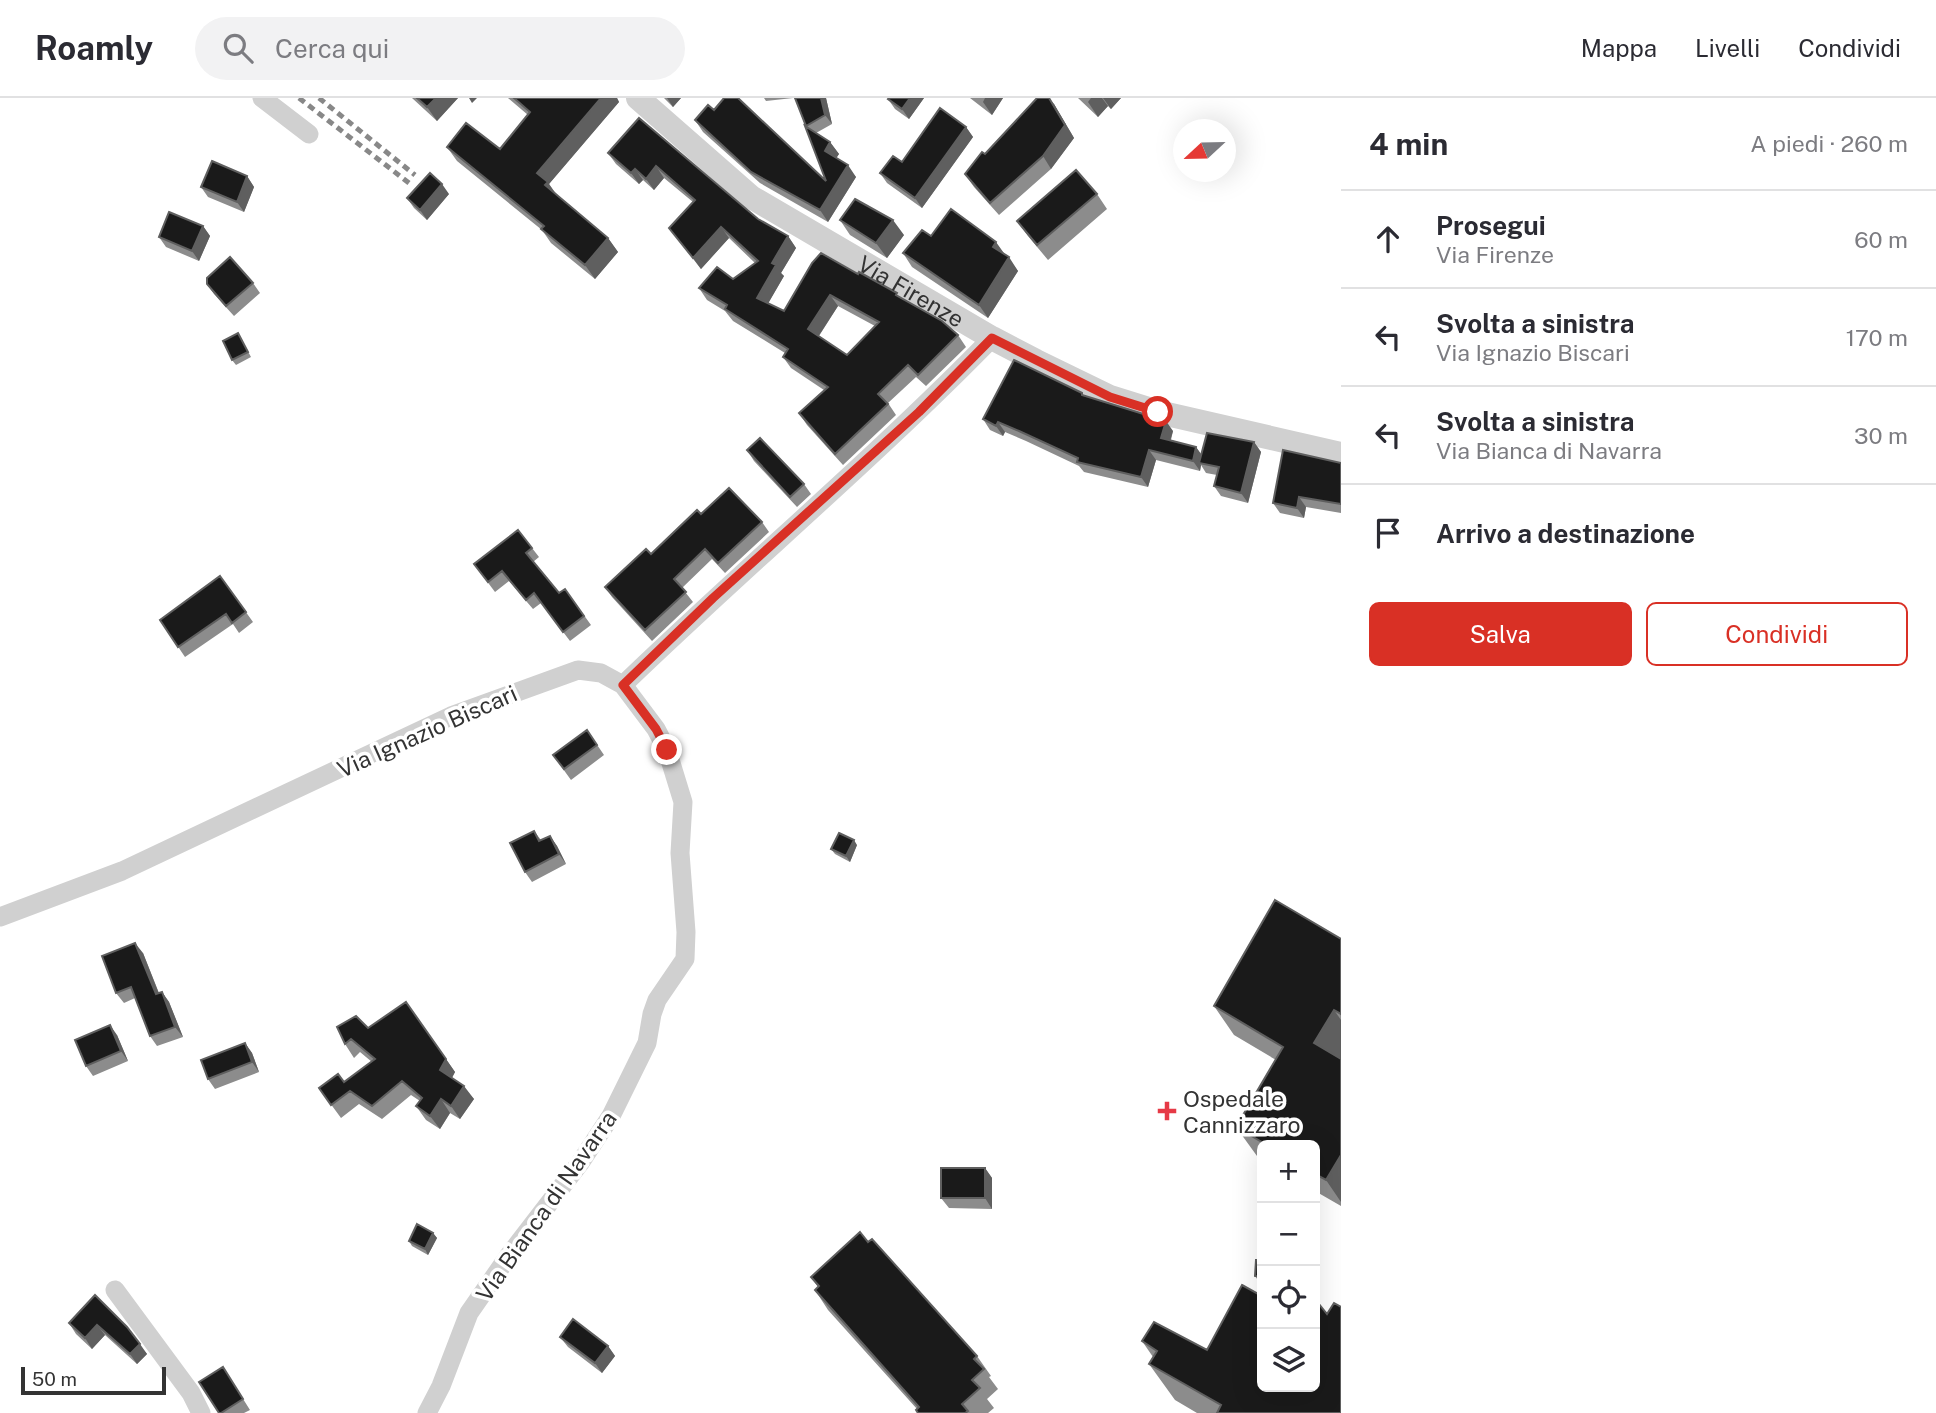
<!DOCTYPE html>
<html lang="it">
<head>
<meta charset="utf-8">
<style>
	body { margin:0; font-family:"Public Sans",sans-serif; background:#f2f2f3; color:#2b2b33 }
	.controls { position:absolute; right:21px; bottom:21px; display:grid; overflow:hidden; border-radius:10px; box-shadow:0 7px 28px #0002 }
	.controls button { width:63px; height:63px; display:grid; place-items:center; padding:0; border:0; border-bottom:2px solid #e1e1e2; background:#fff; color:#2b2b33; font:35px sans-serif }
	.compass { position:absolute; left:1173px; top:21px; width:63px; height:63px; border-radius:50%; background:#fff; box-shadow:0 7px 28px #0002; rotate:248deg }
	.scale { position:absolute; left:21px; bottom:18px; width:145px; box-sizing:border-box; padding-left:7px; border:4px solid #333; border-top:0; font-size:19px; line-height:24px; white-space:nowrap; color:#333; -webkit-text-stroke:5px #fff; paint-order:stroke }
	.stop { position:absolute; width:21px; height:21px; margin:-16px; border:5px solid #d93025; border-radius:50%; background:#fff }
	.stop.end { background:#d93025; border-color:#fff; box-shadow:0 2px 7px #0008 }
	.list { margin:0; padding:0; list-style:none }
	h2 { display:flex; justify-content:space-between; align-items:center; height:91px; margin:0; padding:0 28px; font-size:30px }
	h2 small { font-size:23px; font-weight:400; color:#7c7c81 }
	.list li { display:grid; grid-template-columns:46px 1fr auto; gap:21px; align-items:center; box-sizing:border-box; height:98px; padding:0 28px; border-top:2px solid #e1e1e2 }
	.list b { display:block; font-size:26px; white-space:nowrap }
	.list p { margin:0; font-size:23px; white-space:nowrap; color:#7c7c81 }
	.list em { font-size:23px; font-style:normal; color:#7c7c81 }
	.actions { display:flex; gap:14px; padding:21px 28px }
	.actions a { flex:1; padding:16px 0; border:2px solid #d93025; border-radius:10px; text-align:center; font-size:24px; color:#d93025 }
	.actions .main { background:#d93025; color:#fff }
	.icon { flex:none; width:38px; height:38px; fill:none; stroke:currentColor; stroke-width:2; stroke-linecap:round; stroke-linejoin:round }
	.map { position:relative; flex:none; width:1341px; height:1315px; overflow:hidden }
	header { display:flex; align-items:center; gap:42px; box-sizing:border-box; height:98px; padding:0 35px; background:#fff; border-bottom:2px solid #e1e1e2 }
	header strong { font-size:33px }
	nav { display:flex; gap:38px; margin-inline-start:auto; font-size:24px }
	.search { width:490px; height:63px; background:#f2f2f3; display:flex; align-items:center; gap:18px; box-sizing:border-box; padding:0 24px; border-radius:38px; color:#7c7c81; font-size:26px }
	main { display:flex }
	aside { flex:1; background:#fff }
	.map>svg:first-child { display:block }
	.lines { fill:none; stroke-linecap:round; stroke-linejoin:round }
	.minor { stroke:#d0d0d0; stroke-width:19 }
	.tertiary { stroke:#d0d0d0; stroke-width:24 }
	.rail { stroke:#888; stroke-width:5; stroke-dasharray:7 5; stroke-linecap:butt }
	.wall { fill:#8c8c8c; fill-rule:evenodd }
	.shaded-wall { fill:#5f5f5f }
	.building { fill:#1a1a1a; stroke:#5f5f5f; stroke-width:2; fill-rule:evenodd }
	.route { stroke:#d93025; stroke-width:9 }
	.poi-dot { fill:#e63946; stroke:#fff; stroke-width:2.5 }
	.labels { text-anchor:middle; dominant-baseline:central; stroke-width:7; stroke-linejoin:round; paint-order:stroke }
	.street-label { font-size:23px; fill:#333; stroke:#fff }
	.poi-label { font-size:23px; fill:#333; stroke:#fff; text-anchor:start }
</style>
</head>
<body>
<header>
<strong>Roamly</strong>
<div class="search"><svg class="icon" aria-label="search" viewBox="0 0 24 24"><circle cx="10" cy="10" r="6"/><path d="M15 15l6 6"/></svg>Cerca qui</div>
<nav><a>Mappa</a><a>Livelli</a><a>Condividi</a></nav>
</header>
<main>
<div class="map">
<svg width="1341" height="1315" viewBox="0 0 1341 1315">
	<rect width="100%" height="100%" fill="#fff"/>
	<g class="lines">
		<!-- minor -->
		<path class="minor" d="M 262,0 L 309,36
			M 0,819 L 122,773 L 451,618 L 578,572 L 601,575 L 623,587 C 745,469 874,361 992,240
			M 115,1192 L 191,1295 L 201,1315
			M 427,1315 L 441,1288 L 469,1215 L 510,1156 L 580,1065 L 611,1018 L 647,945 L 652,916 L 657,902 L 685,861 L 686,834 L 680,755 L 683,704 L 667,652 L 656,631 L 623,587"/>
		<!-- tertiary -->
		<path class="tertiary" id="s1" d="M 638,0 L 751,99 L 992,240 L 1036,263 L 1110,299 L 1158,314 L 1341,356"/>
		<!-- rail -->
		<path class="rail" d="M 299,0 L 409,85
			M 319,0 L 415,77"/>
	</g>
	<!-- wall -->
	<path class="wall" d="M 412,0 L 458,0 L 437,23 Z
		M 508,0 L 617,0 L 619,4 L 549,86 L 557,97 L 608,140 L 618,154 L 595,181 L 551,145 L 542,132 L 457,63 L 447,49 L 500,51 L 528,17 Z
		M 664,0 L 681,0 L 673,9 Z
		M 764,0 L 793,0 L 766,3 Z
		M 795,0 L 826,0 L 832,26 L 816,35 L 830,44 L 839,56 L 836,60 L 856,79 L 828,124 L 760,85 L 703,34 L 695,22 L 714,12 L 826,83 Z
		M 924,0 L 909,21 L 895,11 L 888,1 Z
		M 970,0 L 1003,0 L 992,17 Z
		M 1078,0 L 1121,0 L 1111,11 L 1108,8 L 1098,19 Z
		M 1054,6 L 1074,40 L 1051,71 L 999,117 L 974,89 L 965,76 L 985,56 Z
		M 639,20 L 758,121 L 788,138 L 796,150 L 781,175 L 784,178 L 768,205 L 784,213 L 858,176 L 900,199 L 958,237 L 966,249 L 926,288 L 916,279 L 888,305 L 896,317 L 843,367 L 807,327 L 799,315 L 824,292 L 791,270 L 783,259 L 785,255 L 733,223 L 725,213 L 707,202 L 699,190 L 733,181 L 755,165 L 729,140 L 701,171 L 669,130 L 693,104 L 664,80 L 654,92 L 643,82 L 639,86 L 616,66 L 608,55 ZM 838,208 L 875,228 L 847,257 L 819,238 Z
		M 966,29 L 973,39 L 922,110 L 887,85 L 880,75 Z
		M 247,78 L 254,89 L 244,114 L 208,99 L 201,89 Z
		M 449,96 L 427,122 L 414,110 L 407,100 Z
		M 1097,96 L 1107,111 L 1048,162 L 1028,138 L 1017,123 Z
		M 840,122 L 904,137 L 887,160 L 850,137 Z
		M 203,128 L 210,138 L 199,163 L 166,149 L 159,139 Z
		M 931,138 L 1005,157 L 1018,173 L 988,220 L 912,169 L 903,155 Z
		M 253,185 L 260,195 L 234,218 L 214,196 L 207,186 Z
		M 238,235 L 251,259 L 236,267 L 232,262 Z
		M 1082,295 L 1084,298 L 1173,333 L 1171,342 L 1196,349 L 1201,356 L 1254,344 L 1261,354 L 1248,405 L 1221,398 L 1214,388 L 1217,377 L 1206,375 L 1201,367 L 1200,373 L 1156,362 L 1148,389 L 1084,374 L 1079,368 L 1026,343 L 1005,334 L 1003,338 L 990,332 L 983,321 Z
		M 747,352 L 804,386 L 811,396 L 797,409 L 754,363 Z
		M 1341,365 L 1341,415 L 1306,409 L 1304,420 L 1280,415 L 1273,405 Z
		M 701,416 L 762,424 L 769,434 L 725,475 L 712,461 L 682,490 L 693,504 L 652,543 L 612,499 L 605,489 L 651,456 Z
		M 518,432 L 539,459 L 533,464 L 559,495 L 565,491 L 591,527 L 570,543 L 541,505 L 533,511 L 509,483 L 495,494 L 474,466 Z
		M 220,478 L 253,524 L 239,535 L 233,526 L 185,559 L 160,522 Z
		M 587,632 L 604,657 L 571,682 L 553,657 Z
		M 534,733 L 541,742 L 550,738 L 557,748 L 566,766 L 532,784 L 525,774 Z
		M 857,747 L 850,764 L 835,756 L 831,751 Z
		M 1341,841 L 1341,1108 L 1315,1093 L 1315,1047 L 1262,1047 L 1262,1061 L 1257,1058 L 1236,1029 L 1276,962 L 1234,937 L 1214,908 Z
		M 143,855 L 159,895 L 162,894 L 169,904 L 183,939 L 157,948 L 150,938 L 135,900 L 124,905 L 116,895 Z
		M 406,904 L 455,974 L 452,980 L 474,1001 L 460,1021 L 450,1015 L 440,1031 L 426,1022 L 416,1008 L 420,1003 L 411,997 L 382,1021 L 359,1006 L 341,1020 L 319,990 L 344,984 L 372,964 L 360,954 L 354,960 L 345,946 L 337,929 L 368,930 Z
		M 117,937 L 128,963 L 93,978 L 86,968 Z
		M 245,945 L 252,955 L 259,974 L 215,991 L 208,981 Z
		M 985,1070 L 992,1080 L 992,1111 L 949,1110 L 941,1100 Z
		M 433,1135 L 437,1140 L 428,1157 L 412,1148 L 409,1143 Z
		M 1262,1162 L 1262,1188 L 1255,1178 Z
		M 811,1179 L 977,1258 L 991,1278 L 989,1279 L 998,1291 L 987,1301 L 994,1310 L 988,1315 L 918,1315 L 917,1311 L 828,1212 L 815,1192 L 818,1189 Z
		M 95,1197 L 147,1256 L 137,1266 L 105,1237 L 92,1251 L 76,1236 L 69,1225 Z
		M 1327,1216 L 1341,1315 L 1197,1315 L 1175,1302 L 1149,1266 L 1153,1259 L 1142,1243 L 1262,1289 Z
		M 560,1239 L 608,1248 L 615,1258 L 602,1275 L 568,1249 Z
		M 223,1269 L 250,1312 L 244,1315 L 219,1315 Z"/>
	<!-- shaded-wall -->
	<path class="shaded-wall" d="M 436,0 L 458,0 L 437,23 L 427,9 Z
		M 469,0 L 477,0 L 472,5 Z
		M 601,0 L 617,0 L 619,4 L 549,86 L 557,98 L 555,101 L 537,75 Z
		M 667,0 L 681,0 L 673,9 Z
		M 821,0 L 826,0 L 832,26 L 825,17 Z
		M 910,0 L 924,0 L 909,21 L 902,11 Z
		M 985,0 L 1003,0 L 992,17 L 983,4 Z
		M 1049,0 L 1054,6 L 1074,40 L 1051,71 L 1043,58 Z
		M 1091,0 L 1102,0 L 1108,8 L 1098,19 L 1088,4 Z
		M 1103,0 L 1121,0 L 1111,11 Z
		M 966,29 L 973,39 L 922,110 L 915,100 Z
		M 830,44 L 839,56 L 833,65 L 825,53 Z
		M 848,67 L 856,79 L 828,124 L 820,112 Z
		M 656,68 L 664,80 L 654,92 L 646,81 Z
		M 635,71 L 643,82 L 639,86 L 631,75 Z
		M 247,78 L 254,89 L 244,114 L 237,104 Z
		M 442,86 L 449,96 L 427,122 L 420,112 Z
		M 893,122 L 904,137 L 887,160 L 876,145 Z
		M 203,128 L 210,138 L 199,163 L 192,153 Z
		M 721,129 L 729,140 L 701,171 L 693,160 Z
		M 788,138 L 796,150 L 781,175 L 784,178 L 765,211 L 757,200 L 772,165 Z
		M 608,140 L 618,154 L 595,181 L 585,167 Z
		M 996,144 L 1006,158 L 993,149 Z
		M 1009,159 L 1018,173 L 988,220 L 979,207 Z
		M 830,197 L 838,208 L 816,242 L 808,231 Z
		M 1166,323 L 1173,333 L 1168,350 L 1161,340 Z
		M 998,324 L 1005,334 L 1003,338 L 996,328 Z
		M 1254,344 L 1261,354 L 1248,405 L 1241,395 Z
		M 1196,349 L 1203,359 L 1199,365 L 1201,367 L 1200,373 L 1193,363 Z
		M 1149,352 L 1156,362 L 1148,389 L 1141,379 Z
		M 1299,399 L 1306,409 L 1304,420 L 1297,410 Z
		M 550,738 L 557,748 L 566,766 L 559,756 Z
		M 854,742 L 857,747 L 850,764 L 846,758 Z
		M 135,845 L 143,855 L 163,906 L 156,896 Z
		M 162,894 L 169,904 L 183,939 L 175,929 Z
		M 1334,912 L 1341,922 L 1341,963 L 1314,945 Z
		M 110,927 L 117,937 L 128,963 L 121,953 Z
		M 245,945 L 252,955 L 259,974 L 252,964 Z
		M 446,961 L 455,974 L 449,985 L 440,972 Z
		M 464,988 L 474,1001 L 460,1021 L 451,1008 Z
		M 441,1001 L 450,1015 L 440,1031 L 430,1018 Z
		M 1341,1057 L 1341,1104 L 1326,1082 Z
		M 985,1070 L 992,1080 L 992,1111 L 985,1100 Z
		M 433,1135 L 437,1140 L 428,1157 L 425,1151 Z
		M 97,1227 L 105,1237 L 92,1251 L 85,1240 Z
		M 140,1246 L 147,1256 L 137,1266 L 130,1256 Z
		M 608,1248 L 615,1258 L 602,1275 L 595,1265 Z"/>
	<!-- building -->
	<path class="building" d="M 417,0 L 436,0 L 427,9 Z
		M 514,0 L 601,0 L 537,75 L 548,84 L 545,87 L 608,140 L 585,167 L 541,131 L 544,128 L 447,49 L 466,25 L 500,51 L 530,14 Z
		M 724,0 L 738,0 L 826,83 L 805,28 L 830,44 L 825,53 L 848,67 L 820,112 L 751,74 L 695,22 L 708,7 L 714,12 Z
		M 795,0 L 821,0 L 825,17 L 806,28 Z
		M 889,0 L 910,0 L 902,11 L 888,1 Z
		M 1037,0 L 1049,0 L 1065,27 L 1043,58 L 990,105 L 965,76 L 982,54 L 985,56 Z
		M 940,10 L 966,29 L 915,100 L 880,75 L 893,58 L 902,64 Z
		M 639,20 L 758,121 L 788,138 L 772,165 L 776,167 L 757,200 L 784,213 L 812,165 L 821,155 L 858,176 L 859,174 L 897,195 L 896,197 L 942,223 L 958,237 L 918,277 L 908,267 L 878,296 L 888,306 L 835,356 L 799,315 L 828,289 L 783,259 L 788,251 L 725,211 L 727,207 L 699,190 L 717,169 L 733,181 L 758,163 L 721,129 L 693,160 L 669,130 L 695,102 L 656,68 L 646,81 L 635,71 L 631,75 L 608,55 ZM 830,197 L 879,224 L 847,257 L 808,231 Z
		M 212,63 L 247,78 L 237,104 L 201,89 Z
		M 1076,72 L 1097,96 L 1037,147 L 1017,123 Z
		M 430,75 L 442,86 L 420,112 L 407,100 Z
		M 855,101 L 893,122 L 876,145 L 840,122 Z
		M 951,111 L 996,144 L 993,149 L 1009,159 L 979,207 L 903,155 L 922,132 L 931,138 Z
		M 169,114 L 203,128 L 192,153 L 159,139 Z
		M 230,159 L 253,185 L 226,208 L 207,186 L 207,180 Z
		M 238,235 L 248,254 L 232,262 L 223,243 Z
		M 1014,262 L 1082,295 L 1082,297 L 1166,323 L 1161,340 L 1196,349 L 1193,363 L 1149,352 L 1141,379 L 1077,364 L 1078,360 L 1019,333 L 998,324 L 996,328 L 983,321 Z
		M 1207,335 L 1254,344 L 1241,395 L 1214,388 L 1219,369 L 1199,365 Z
		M 760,340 L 804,386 L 790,399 L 747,352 Z
		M 1283,352 L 1341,365 L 1341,406 L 1299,399 L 1297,410 L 1273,405 Z
		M 729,390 L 762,424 L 718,465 L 705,451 L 674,481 L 686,494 L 645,532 L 605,489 L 646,451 L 651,456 L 697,412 L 701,416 Z
		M 518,432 L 532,450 L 526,455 L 559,495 L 565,491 L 584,518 L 563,534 L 534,495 L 526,502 L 502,473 L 488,484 L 474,466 Z
		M 220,478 L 246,514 L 232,525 L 226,516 L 178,549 L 160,522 Z
		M 587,632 L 597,647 L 564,671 L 553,657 Z
		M 534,733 L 539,743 L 550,738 L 559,756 L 525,774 L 510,745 Z
		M 839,735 L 854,742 L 846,758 L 831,751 Z
		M 1275,802 L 1341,841 L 1341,916 L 1334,912 L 1314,945 L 1341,961 L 1341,1057 L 1326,1082 L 1315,1076 L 1315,1047 L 1267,1047 L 1236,1029 L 1283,949 L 1214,908 Z
		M 135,845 L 156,896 L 162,894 L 175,929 L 150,938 L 131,889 L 116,895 L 102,858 Z
		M 406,904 L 446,961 L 440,972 L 464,988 L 451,1008 L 441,1001 L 430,1018 L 416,1008 L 422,1000 L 402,983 L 372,1008 L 350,993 L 331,1007 L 319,990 L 338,976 L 344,984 L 375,961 L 351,941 L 345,946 L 337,929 L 356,918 L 368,930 Z
		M 110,927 L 121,953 L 86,968 L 75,942 Z
		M 245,945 L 252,964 L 208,981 L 201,962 Z
		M 941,1070 L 985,1070 L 985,1100 L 941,1100 Z
		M 417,1126 L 433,1135 L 425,1151 L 409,1143 Z
		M 860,1134 L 868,1144 L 872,1141 L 977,1258 L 974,1261 L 984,1271 L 972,1282 L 980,1290 L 962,1306 L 968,1313 L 965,1315 L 918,1315 L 916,1312 L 919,1309 L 815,1192 L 819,1188 L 811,1179 Z
		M 1256,1162 L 1262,1162 L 1262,1179 L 1255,1178 Z
		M 1242,1187 L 1262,1198 L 1262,1289 L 1315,1289 L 1315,1201 L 1327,1216 L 1334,1205 L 1341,1209 L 1341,1315 L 1217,1315 L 1221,1307 L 1149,1266 L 1157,1253 L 1142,1243 L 1154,1224 L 1207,1252 Z
		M 95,1197 L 127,1229 L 140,1246 L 130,1256 L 97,1227 L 85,1240 L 69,1225 Z
		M 573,1221 L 608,1248 L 595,1265 L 560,1239 Z
		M 223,1269 L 243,1301 L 221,1315 L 219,1315 L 199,1284 Z"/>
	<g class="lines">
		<!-- route -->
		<path class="route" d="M 667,652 L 656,631 L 623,587 L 713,500 L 919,314 L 992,240 L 1110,299 L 1158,314"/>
	</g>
	<!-- markers -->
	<path class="poi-dot" d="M1163.5 1002.5h7v7h7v7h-7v7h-7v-7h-7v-7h7z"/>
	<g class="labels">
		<!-- street labels -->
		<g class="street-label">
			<text stroke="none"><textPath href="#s1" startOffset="336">Via Firenze</textPath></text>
			<text transform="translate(427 633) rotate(-24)">Via Ignazio Biscari</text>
			<text transform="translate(546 1108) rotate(-55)">Via Bianca di Navarra</text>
		</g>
		<!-- poi labels -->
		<g class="poi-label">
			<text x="1183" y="1000">Ospedale<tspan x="1183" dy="26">Cannizzaro</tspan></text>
		</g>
	</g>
</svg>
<div class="controls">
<button>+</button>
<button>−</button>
<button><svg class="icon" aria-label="locate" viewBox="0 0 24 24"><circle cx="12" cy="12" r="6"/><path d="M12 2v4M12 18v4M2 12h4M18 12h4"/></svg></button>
<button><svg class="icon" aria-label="layers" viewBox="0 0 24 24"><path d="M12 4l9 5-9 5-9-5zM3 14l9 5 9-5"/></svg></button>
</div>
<svg class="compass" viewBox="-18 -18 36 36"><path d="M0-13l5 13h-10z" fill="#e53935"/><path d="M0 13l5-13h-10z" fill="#7c7c81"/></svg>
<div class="scale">50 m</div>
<div class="stop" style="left:1158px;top:314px"></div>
<div class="stop end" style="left:667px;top:652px"></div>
</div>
<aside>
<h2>4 min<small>A piedi · 260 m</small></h2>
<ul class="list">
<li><svg class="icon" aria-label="ahead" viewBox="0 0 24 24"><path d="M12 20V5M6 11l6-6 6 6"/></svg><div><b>Prosegui</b><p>Via Firenze</p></div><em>60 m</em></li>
<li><svg class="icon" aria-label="left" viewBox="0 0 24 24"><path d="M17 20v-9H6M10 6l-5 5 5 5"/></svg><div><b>Svolta a sinistra</b><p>Via Ignazio Biscari</p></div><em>170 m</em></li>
<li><svg class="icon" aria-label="left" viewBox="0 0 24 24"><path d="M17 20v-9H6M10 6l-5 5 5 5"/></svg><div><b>Svolta a sinistra</b><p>Via Bianca di Navarra</p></div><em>30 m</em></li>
<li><svg class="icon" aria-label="arrive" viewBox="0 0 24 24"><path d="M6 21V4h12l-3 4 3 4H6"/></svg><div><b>Arrivo a destinazione</b></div></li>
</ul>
<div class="actions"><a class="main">Salva</a><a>Condividi</a></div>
</aside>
</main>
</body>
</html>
